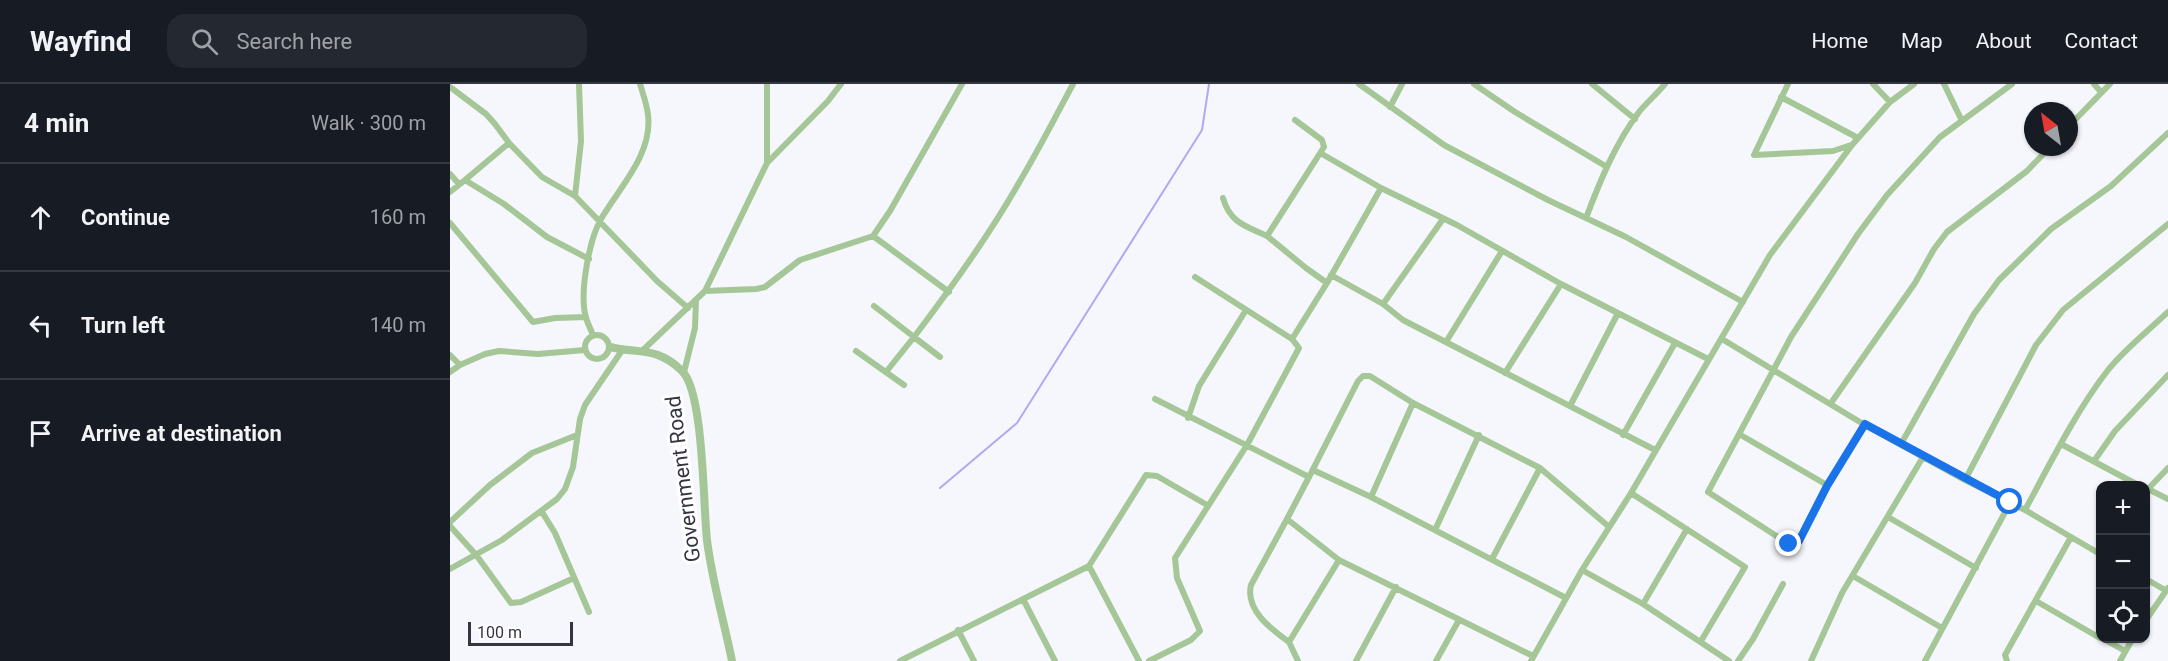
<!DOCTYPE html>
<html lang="en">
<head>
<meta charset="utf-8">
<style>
	body { margin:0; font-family:Roboto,sans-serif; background:#242831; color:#f1f3f6 }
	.controls { position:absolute; right:18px; bottom:18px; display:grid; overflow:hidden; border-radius:12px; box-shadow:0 2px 4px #0004 }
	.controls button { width:54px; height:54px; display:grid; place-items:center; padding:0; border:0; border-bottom:2px solid #363941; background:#171b24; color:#f1f3f6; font:30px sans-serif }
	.compass { position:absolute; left:1574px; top:18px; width:54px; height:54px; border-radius:50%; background:#171b24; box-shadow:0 2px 4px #0004; rotate:329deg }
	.scale { position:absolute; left:18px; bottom:15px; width:105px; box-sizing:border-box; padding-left:6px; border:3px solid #353542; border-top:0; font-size:16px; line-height:21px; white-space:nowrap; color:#353542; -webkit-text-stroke:4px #fff; paint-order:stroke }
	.stop { position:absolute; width:18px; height:18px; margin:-14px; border:4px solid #1a73e8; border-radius:50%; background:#fff }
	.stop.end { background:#1a73e8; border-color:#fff; box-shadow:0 2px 6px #0008 }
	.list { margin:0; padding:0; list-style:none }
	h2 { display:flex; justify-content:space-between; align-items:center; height:78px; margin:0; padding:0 24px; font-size:26px }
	h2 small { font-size:20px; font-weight:400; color:#9ea1a6 }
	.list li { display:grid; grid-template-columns:39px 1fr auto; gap:18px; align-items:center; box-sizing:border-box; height:108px; padding:0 24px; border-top:2px solid #363941 }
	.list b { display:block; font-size:22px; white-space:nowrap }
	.list em { font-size:20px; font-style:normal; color:#9ea1a6 }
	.icon { flex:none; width:33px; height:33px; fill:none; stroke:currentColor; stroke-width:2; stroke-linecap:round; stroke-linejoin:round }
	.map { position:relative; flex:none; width:1718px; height:577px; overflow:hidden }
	header { display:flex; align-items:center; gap:36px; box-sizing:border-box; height:84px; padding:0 30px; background:#171b24; border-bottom:2px solid #363941 }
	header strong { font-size:28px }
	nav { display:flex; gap:33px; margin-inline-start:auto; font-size:21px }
	.search { width:420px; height:54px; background:#242831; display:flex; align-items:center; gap:15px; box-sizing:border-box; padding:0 21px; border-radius:18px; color:#9ea1a6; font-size:22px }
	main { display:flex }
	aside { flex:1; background:#171b24 }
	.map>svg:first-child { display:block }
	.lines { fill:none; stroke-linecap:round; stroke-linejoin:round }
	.stream { stroke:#afa9f4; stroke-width:2 }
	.minor { stroke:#a5c696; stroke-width:6 }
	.tertiary { stroke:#a5c696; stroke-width:8 }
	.route { stroke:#1a73e8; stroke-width:8 }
	.labels { text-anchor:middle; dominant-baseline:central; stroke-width:6; stroke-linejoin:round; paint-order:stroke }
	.street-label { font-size:21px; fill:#353542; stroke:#fff }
</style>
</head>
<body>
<header>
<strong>Wayfind</strong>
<div class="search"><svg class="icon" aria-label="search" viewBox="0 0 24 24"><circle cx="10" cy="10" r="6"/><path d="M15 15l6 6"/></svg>Search here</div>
<nav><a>Home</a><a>Map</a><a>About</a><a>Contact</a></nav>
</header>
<main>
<aside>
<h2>4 min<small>Walk · 300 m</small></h2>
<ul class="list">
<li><svg class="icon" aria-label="ahead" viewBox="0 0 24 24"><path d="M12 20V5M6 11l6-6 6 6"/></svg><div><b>Continue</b></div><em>160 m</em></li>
<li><svg class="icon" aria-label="left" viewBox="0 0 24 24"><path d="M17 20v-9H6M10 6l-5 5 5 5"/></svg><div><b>Turn left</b></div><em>140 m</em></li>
<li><svg class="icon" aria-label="arrive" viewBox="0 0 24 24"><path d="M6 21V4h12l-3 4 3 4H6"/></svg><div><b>Arrive at destination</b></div></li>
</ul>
</aside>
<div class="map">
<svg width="1718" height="577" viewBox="0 0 1718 577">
	<rect width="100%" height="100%" fill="#f6f6fd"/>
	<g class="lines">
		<!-- stream -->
		<path class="stream" d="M 490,404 L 567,339 L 752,46 L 759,0"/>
		<!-- minor -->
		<path class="minor" d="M 909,0 L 994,61 L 1098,116 L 1176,153 L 1293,218
			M 1024,0 L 1065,28 L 1157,83
			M 1142,0 L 1185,35
			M 1338,0 L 1304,71 L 1383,67 L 1401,61
			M 1423,0 L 1440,18
			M 1494,0 L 1512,37
			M 1644,0 L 1651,8
			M 0,3 L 36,30 L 45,40 L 59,59 L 92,93 L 125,112 L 207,197 L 238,224
			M 1331,13 L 1408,54
			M 940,23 L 952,0
			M 845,36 L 872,56 L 874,63 L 817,152 L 856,184 L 877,199
			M 1619,42 L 1660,0
			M 872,70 L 931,104 L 1007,141 L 1111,200 L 1258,275
			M 317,79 L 378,17 L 391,0
			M 0,90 L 9,100
			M 15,96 L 59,59
			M 0,108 L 15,96 L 54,120 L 97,153 L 139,175
			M 125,112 L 131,57 L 129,0
			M 773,114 C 780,139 796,142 817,152
			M 1136,134 C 1150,97 1165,60 1189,28 C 1197,18 1207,10 1215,0
			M 0,139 L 83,238 L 105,234 L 136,233
			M 423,152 L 499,208
			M 881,191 L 933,220 L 953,236 L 1205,366
			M 255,207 L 306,205 L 315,203 L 350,176 L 423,152 L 440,127 L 512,0
			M 933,220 L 993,135
			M 424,222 L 464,253 C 502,203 539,152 570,97 C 589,65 606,32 623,0
			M135 263a12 12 0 1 1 24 0a12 12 0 1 1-24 0Z
			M 143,251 C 141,246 138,240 136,234 C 129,210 139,156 151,135 C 169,104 203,70 198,31 C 197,21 193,10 190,0
			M 842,255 L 877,199 L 931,104
			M 1272,255 L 1415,341 L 1515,396 L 1575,426 L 1650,470
			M 996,258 L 1052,167
			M 193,266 L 255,207 L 317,79 L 317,0
			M 406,267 L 454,301
			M 0,271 L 10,281
			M 0,288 L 10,281 L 35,270 L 49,267 L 88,270 L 135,266
			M 234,288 L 245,244 L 246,216
			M 436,288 L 464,253 L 490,273
			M 1055,289 L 1111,200
			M 705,315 L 859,393 L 908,297 L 913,292 L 920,292 L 963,319 L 1090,384 L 1158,442
			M 1381,319 L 1465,199 L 1484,165 L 1497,148 L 1577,87 L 1600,63
			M 1120,322 L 1168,229
			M 738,334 L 749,302 L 796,226
			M 1415,341 L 1377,401 L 1346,461 L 1339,460 L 1258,408 L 1341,253 L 1408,150 L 1437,111 L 1490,53 L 1562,0
			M 1289,350 L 1377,401
			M 1173,351 L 1225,259
			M 1451,360 L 1524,230 L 1549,196 L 1601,145 L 1661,102 L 1718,49
			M 1611,360 L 1690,402
			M 1644,377 L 1665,347 L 1718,291
			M 863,386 L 921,413 L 1116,514
			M 859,393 L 837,435 L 889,476 L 1083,572
			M 1515,396 L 1586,261 L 1613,226 L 1718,140
			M 1696,404 L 1718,415
			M 1698,405 L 1718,384
			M 1181,409 L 1295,483 L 1251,557
			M 921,413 L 963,319
			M 1575,426 C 1600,380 1626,327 1658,286 C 1675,265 1698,247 1718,228
			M 92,428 L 105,449 L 139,528
			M 1438,433 L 1526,484
			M 837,435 L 801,501 C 795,526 821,545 839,558
			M 0,438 L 40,401 L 82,369 L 127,351
			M 0,442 L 27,472 L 61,519 L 71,518 L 124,494
			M 985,446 L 1029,351
			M 1042,475 L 1090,384
			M 639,482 L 689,577
			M 0,485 L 52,456 L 107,415 L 115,405 L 123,383 L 130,335 L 135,321 L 173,265
			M 1132,486 L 1193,520 L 1279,577
			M 1403,492 L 1492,544
			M 1696,495 L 1715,506
			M 573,515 L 605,577
			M 1586,517 L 1650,554
			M 1193,520 L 1237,445
			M 1696,536 L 1718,504
			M 508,546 L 524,577
			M 1652,554 L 1675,567
			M 450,577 L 639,482 L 696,391 L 707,392 L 757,421
			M 699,577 L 741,556 L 750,547 L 727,494 L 725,474 L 797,361 L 849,264 L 842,255 L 745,193
			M 848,577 L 839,558 L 889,476
			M 906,577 L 946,503
			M 986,577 L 1009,536
			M 1081,577 L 1132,486 L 1181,409 L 1320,171 L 1402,61 L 1440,18 L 1464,0
			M 1288,577 L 1303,555 L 1333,500
			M 1361,577 L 1392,509 L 1473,373
			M 1475,577 L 1560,419
			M 1557,577 L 1555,571 L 1621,453
			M 1670,577 L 1683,554"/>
		<!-- tertiary -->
		<path class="tertiary" d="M 160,263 C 188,270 207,262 232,287 C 254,308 253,422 257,456 C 262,497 274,537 282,577"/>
	</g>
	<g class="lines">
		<!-- route -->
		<path class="route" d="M 1339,460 L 1346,460 L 1349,457 L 1377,402 L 1415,340 L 1560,418"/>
	</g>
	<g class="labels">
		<!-- street labels -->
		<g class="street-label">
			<text transform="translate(233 395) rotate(-97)">Government Road</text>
		</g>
	</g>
</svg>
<div class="controls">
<button>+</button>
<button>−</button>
<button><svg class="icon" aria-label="locate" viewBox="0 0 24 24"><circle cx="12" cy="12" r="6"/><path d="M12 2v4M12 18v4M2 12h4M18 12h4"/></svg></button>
</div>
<svg class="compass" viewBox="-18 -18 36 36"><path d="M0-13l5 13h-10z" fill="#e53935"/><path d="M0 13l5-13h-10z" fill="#9ea1a6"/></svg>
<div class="scale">100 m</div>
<div class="stop" style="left:1560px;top:418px"></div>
<div class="stop end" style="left:1339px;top:460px"></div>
</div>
</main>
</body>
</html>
